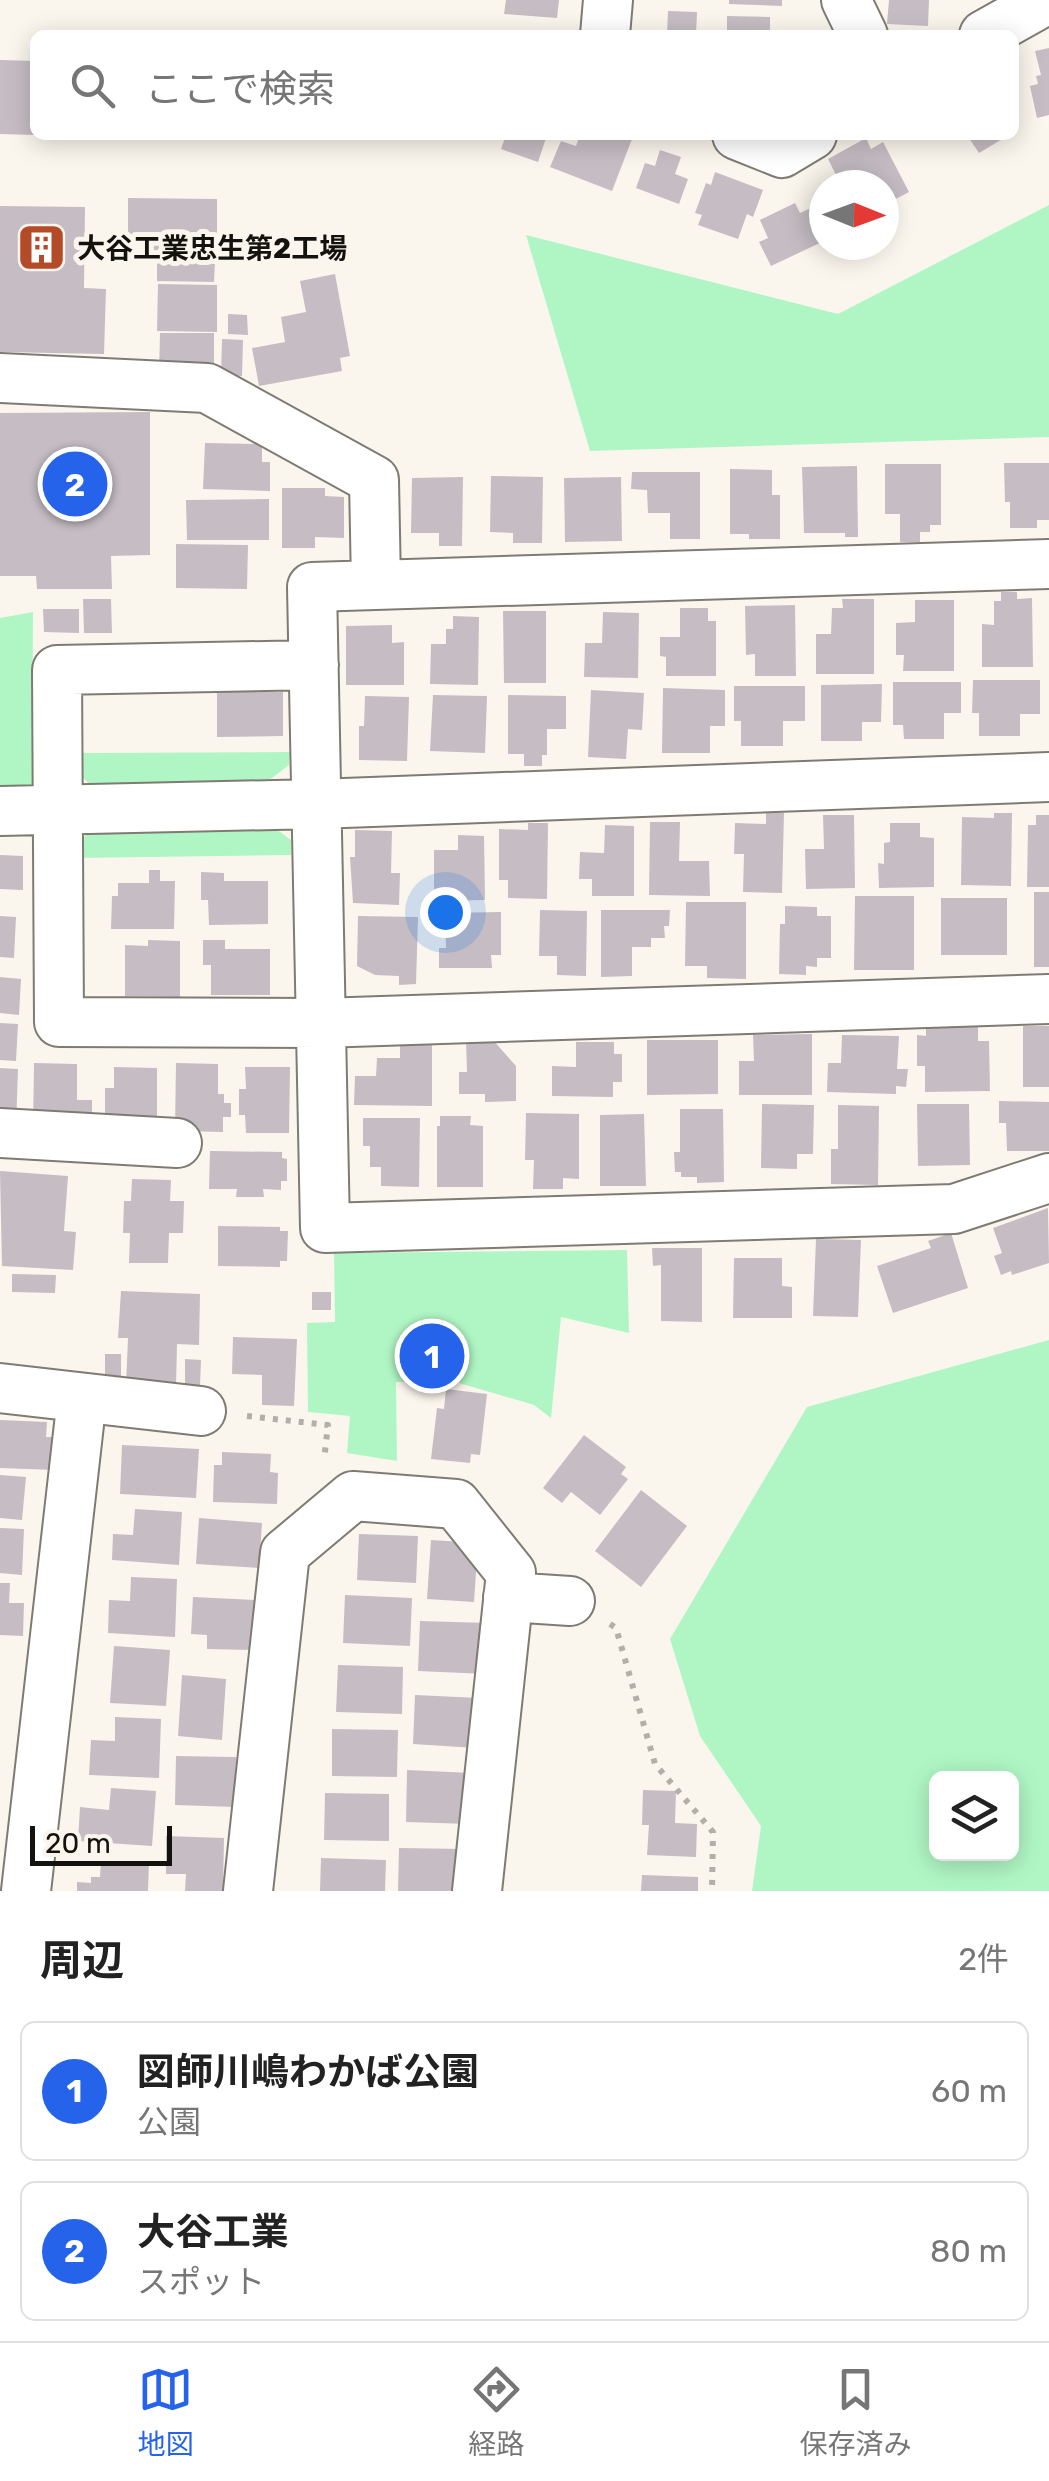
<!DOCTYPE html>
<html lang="ja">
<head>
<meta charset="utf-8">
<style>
	body { margin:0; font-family:Rubik,"Noto Sans JP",sans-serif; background:#f2f2f2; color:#222 }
	.controls { position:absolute; right:30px; bottom:30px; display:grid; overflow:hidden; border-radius:15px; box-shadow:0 5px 25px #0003 }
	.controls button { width:90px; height:90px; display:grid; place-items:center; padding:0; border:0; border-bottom:2px solid #e0e0e0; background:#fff; color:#222; font:50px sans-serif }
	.compass { position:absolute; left:809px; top:170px; width:90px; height:90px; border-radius:50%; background:#fff; box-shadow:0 5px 25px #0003; rotate:91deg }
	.scale { position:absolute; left:30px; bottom:25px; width:142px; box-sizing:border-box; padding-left:10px; border:5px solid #14120f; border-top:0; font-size:28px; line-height:35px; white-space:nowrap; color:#14120f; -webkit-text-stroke:8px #fbf6ed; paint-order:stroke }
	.you { position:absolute; left:445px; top:912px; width:35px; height:35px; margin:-25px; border:8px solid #fff; border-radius:50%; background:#1a73e8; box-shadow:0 0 0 15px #1a73e833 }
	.badge { display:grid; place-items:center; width:65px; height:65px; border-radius:50%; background:#2563eb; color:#fff; font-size:32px; font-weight:700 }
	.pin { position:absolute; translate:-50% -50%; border:5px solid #fff; box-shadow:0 2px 10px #0006 }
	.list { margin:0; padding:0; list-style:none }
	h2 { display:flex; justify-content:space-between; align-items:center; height:130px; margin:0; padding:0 40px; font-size:42px }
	h2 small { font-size:32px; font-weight:400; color:#767676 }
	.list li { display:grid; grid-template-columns:65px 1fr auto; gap:30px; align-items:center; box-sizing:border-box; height:140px; margin:0 20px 20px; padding:0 20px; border:2px solid #e0e0e0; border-radius:15px }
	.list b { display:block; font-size:38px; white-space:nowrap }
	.list p { margin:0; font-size:32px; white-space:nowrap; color:#767676 }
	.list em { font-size:32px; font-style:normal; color:#767676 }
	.icon { flex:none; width:55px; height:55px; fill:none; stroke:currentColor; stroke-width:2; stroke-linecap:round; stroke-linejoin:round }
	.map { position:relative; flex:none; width:1049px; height:1891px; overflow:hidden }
	.search { position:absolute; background:#fff; box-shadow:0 5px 25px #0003; left:30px; right:30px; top:30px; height:110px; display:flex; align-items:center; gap:25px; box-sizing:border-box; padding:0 35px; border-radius:15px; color:#767676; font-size:38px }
	.sheet { height:450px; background:#fff }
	nav { display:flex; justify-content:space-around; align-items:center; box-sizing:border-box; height:140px; border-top:2px solid #e0e0e0; background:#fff; font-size:28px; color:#767676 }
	nav a { display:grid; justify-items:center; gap:5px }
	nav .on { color:#2563eb }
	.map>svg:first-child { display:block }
	.green { fill:#b0f6c4; fill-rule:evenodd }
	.building { fill:#c5bdc3 }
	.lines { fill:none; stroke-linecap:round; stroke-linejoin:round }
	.minor-casing { stroke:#7f7b73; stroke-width:52 }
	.path { stroke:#b3afa8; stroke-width:6; stroke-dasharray:5 8; stroke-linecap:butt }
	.minor { stroke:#fff; stroke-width:48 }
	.labels { text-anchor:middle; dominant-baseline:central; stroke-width:10; stroke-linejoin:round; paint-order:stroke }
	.poi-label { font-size:28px; font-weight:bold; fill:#14120f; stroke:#fbf6ed; text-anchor:start }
</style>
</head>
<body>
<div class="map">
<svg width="1049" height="1891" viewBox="0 0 1049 1891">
	<rect width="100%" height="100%" fill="#fbf6ed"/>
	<!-- green -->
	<path class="green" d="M 1049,205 L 1049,437 L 590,451 L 526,235 L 838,314 Z
		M 33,612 L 32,791 L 0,790 L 0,618 Z
		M 290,752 L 289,765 L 268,781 L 91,786 L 77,771 L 77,753 Z
		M 272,826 L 291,840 L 291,855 L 77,858 L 76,846 L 91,830 Z
		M 627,1250 L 629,1333 L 561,1317 L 551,1418 L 534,1405 L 449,1380 L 396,1382 L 397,1461 L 347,1453 L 350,1416 L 308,1412 L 307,1323 L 335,1322 L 334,1253 Z
		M 1049,1340 L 1049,1891 L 752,1891 L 761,1826 L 700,1736 L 670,1639 L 807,1407 ZM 936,1778 L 1012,1778 L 1012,1854 L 936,1854 Z"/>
	<!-- building -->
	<path class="building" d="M 506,0 L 559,0 L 557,18 L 504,14 Z
		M 729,0 L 782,0 L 782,6 L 729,4 Z
		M 889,0 L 929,0 L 928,26 L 887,24 Z
		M 668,11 L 697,12 L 696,35 L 667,35 Z
		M 727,16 L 770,17 L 770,35 L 727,35 Z
		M 1049,48 L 1049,115 L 1037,118 L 1030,86 L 1038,84 L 1036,76 L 1041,75 L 1035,51 Z
		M 0,60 L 35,61 L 35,135 L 0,134 Z
		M 506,135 L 547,135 L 538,162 L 501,149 Z
		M 580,135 L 622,135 L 632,139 L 612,191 L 550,167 L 561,141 L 576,146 Z
		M 967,135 L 1009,135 L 979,153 Z
		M 866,138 L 871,149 L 883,142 L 909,192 L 884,205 L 884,185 L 841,185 L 828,159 Z
		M 660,150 L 681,157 L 675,174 L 688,179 L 679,204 L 636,188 L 645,163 L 655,166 Z
		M 715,172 L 763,190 L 753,217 L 747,214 L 738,239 L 698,225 L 702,215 L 695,213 L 706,183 L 711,185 Z
		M 128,198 L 217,199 L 217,238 L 128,237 Z
		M 795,203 L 800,213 L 817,205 L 820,213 L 824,211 L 824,241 L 771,266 L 759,242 L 768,238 L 760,220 Z
		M 0,206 L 85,207 L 84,288 L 106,289 L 104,354 L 0,352 Z
		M 149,240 L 216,242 L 214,282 L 157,281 L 157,263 L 148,263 Z
		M 335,274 L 350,356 L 340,358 L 342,371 L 259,386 L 252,348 L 285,342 L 281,317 L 306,312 L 300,281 Z
		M 158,284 L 217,285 L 217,332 L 157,331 Z
		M 228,314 L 247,315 L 248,335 L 228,334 Z
		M 160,333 L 214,333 L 214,374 L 159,374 Z
		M 222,339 L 243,340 L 242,376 L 221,376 Z
		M 150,412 L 150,555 L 111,556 L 112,589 L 37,589 L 36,576 L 0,576 L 0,413 Z
		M 205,443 L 262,444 L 262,462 L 270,462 L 270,491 L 203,489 Z
		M 1004,463 L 1049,463 L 1049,520 L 1037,520 L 1037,528 L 1010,528 L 1010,502 L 1005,502 Z
		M 885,464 L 941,464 L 941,525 L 930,525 L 930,532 L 920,532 L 920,542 L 900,542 L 900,514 L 885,514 Z
		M 857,466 L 858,537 L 845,537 L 845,533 L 804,533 L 802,467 Z
		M 730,469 L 772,470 L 772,495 L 780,495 L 780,539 L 749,539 L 749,534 L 730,534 Z
		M 632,472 L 700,472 L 700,539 L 670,539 L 670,513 L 648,513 L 647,490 L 631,489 Z
		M 491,476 L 543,477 L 542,543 L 513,543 L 513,533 L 490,532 Z
		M 463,477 L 462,546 L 439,546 L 439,533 L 411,533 L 412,478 Z
		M 621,477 L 622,541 L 565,542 L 564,478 Z
		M 282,488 L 325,488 L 325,496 L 344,497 L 344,538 L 315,537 L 315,548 L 282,548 Z
		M 269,499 L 269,540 L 187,540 L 186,500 Z
		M 176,544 L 248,545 L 247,589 L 176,588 Z
		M 1001,592 L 1017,592 L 1017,599 L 1032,598 L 1033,667 L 982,667 L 982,624 L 994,625 L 994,601 L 1001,601 Z
		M 83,599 L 111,599 L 112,633 L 84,633 Z
		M 842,599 L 874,599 L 874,674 L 816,674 L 816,634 L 831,634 L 832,608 L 843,608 Z
		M 915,600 L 954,600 L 954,671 L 903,671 L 904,655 L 896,655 L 896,623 L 915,622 Z
		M 795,605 L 796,676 L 755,676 L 755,654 L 746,655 L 745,606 Z
		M 680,608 L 708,608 L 708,621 L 716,621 L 716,676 L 666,676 L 666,657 L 660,656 L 660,637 L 680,637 Z
		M 43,609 L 79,609 L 79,633 L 44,632 Z
		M 503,611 L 546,611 L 546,683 L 504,683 Z
		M 603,612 L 639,613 L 638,678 L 584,677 L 585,643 L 602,643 Z
		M 453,616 L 479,617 L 478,685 L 430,684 L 431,644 L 446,644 L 446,629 L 453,629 Z
		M 392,625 L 392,643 L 404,642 L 404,685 L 346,685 L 346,626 Z
		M 973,680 L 1040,680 L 1040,714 L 1020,714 L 1020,736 L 979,736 L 979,713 L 972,713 Z
		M 893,682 L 961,682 L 961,713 L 944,713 L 944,739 L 904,739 L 903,725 L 893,725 Z
		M 882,684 L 881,722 L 862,722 L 862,741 L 821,741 L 821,685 Z
		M 734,686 L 805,686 L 805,721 L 783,721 L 783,746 L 741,746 L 741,721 L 734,721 Z
		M 663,688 L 725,690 L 725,726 L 710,726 L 710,753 L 662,753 Z
		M 591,690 L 644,693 L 642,730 L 628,729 L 626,759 L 588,757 Z
		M 217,692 L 283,692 L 283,736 L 217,737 Z
		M 433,695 L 487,696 L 485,753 L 430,751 Z
		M 508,695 L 566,696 L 566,729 L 547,729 L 547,755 L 542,755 L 542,766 L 524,766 L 524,754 L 508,754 Z
		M 365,696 L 409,697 L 407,761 L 359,760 L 359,726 L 364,726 Z
		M 766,813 L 784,813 L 782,893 L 743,892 L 744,854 L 734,854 L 735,823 L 766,824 Z
		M 994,813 L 1012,813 L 1011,886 L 961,885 L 962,817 L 994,818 Z
		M 823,815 L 854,815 L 855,888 L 806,889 L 805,849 L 824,849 Z
		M 1036,815 L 1049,815 L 1049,887 L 1027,887 L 1028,825 L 1036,825 Z
		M 650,822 L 680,822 L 679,861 L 709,861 L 710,896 L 649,895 Z
		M 528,823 L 548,823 L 547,899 L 508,898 L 508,880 L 499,880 L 499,829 L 528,830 Z
		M 890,823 L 920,823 L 920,837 L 934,838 L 934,887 L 879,888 L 878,863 L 884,864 L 884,843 L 890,842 Z
		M 605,825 L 634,826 L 634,896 L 592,896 L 592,879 L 579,879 L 580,852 L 604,853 Z
		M 355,830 L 392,831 L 391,873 L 400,873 L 399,905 L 353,903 L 350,857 L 355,857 Z
		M 458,835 L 484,836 L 485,900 L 434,901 L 434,850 L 458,850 Z
		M 0,855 L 23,856 L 23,890 L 0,889 Z
		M 149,870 L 160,870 L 160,881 L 175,881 L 174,929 L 111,929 L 112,896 L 118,896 L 118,883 L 149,883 Z
		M 201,872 L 224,873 L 224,881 L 268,881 L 268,924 L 209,925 L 208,900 L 201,900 Z
		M 1034,892 L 1049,892 L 1049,967 L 1034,967 Z
		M 855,896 L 914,896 L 914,970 L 854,970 Z
		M 941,898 L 1007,898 L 1007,955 L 941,955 Z
		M 686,902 L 746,902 L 746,979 L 707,978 L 707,966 L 685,966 Z
		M 785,906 L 817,907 L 817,916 L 831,916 L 831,958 L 817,958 L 817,967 L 806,966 L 806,975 L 779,974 L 780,924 L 785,924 Z
		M 540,910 L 587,911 L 586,976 L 557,975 L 557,956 L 539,956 Z
		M 601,910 L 670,910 L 669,926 L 664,926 L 665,938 L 651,938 L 651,947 L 632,947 L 632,976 L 601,977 Z
		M 501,912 L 501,955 L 491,955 L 492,968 L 439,968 L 439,948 L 446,948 L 445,913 Z
		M 0,916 L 16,917 L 14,958 L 0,957 Z
		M 358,916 L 418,917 L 416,984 L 399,985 L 399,976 L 375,975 L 357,966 Z
		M 148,940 L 180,941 L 180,997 L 125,996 L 125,945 L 148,946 Z
		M 203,940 L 225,940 L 225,949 L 270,949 L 270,995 L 211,995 L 211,965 L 203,965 Z
		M 0,977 L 21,979 L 19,1015 L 0,1013 Z
		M 969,1021 L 969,1027 L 978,1027 L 978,1041 L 989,1041 L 990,1091 L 925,1092 L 925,1066 L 917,1066 L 917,1035 L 926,1036 L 926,1022 Z
		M 0,1023 L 18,1024 L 16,1061 L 0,1060 Z
		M 1023,1026 L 1049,1026 L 1049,1087 L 1023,1087 Z
		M 812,1034 L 812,1095 L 739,1095 L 739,1061 L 754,1061 L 753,1035 Z
		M 842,1035 L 899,1036 L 897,1069 L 908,1069 L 906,1087 L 896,1086 L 896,1094 L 827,1092 L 828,1063 L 841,1063 Z
		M 466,1040 L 493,1040 L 516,1066 L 516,1101 L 485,1102 L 485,1094 L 459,1094 L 459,1072 L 467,1072 Z
		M 647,1040 L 718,1040 L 718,1094 L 647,1095 Z
		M 576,1042 L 614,1042 L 614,1054 L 622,1054 L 622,1082 L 613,1082 L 613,1097 L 552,1096 L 552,1066 L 576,1067 Z
		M 400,1045 L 432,1045 L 432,1106 L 354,1105 L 355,1076 L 376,1076 L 377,1058 L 400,1058 Z
		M 34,1063 L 77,1064 L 77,1100 L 92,1100 L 92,1129 L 33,1129 Z
		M 176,1063 L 218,1064 L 218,1094 L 224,1094 L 224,1103 L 231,1103 L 231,1117 L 223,1117 L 223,1132 L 175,1131 Z
		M 114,1067 L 157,1068 L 157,1131 L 105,1118 L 105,1088 L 114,1088 Z
		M 245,1067 L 290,1067 L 289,1133 L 246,1133 L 245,1115 L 239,1115 L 239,1089 L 246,1089 Z
		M 0,1068 L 18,1069 L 16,1128 L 0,1128 Z
		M 999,1101 L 1049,1102 L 1049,1151 L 1007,1151 L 1006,1123 L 999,1123 Z
		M 762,1104 L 814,1105 L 813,1154 L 797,1154 L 797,1169 L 761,1168 Z
		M 917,1104 L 969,1104 L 970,1165 L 918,1166 Z
		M 838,1105 L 879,1106 L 878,1185 L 831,1184 L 831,1149 L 838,1149 Z
		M 680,1109 L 723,1109 L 724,1182 L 697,1183 L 697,1177 L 681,1177 L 681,1172 L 675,1172 L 674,1152 L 680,1152 Z
		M 526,1113 L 579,1114 L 579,1179 L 563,1178 L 563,1189 L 533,1189 L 534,1160 L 525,1160 Z
		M 644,1114 L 646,1186 L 600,1186 L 600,1115 Z
		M 440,1116 L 471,1116 L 470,1125 L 483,1126 L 483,1187 L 437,1187 L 437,1126 L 440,1126 Z
		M 363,1118 L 420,1118 L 419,1187 L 381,1186 L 381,1167 L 370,1167 L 370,1146 L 363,1146 Z
		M 210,1151 L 282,1152 L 282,1158 L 287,1159 L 287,1181 L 281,1181 L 281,1190 L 263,1189 L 264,1197 L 236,1197 L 237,1189 L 209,1189 Z
		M 0,1171 L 68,1176 L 64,1231 L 76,1232 L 73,1270 L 2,1266 Z
		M 132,1179 L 171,1180 L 170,1201 L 184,1201 L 183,1233 L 169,1233 L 168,1263 L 129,1263 L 130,1233 L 123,1233 L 124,1201 L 131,1201 Z
		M 1048,1208 L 1049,1263 L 1012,1275 L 1011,1271 L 1001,1275 L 994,1256 L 1002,1253 L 993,1228 Z
		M 218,1226 L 280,1227 L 280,1231 L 288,1231 L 287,1261 L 280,1261 L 280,1267 L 218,1266 Z
		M 951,1233 L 968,1288 L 893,1313 L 877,1266 L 931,1248 L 928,1241 Z
		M 816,1239 L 861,1240 L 858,1317 L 813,1316 Z
		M 652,1248 L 702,1248 L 702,1322 L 661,1321 L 661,1265 L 653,1266 Z
		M 734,1258 L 782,1258 L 782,1286 L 792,1287 L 792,1318 L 733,1318 Z
		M 12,1274 L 56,1275 L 55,1293 L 12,1292 Z
		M 121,1291 L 200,1294 L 199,1345 L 177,1344 L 176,1387 L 126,1385 L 128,1338 L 118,1338 Z
		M 312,1292 L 331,1292 L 331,1310 L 312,1310 Z
		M 233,1337 L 297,1339 L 294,1406 L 262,1405 L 262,1375 L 232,1374 Z
		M 105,1354 L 121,1354 L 121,1381 L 105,1381 Z
		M 185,1359 L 201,1360 L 200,1386 L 185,1385 Z
		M 446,1389 L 487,1394 L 480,1455 L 471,1454 L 470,1463 L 431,1459 L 437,1408 L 444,1409 Z
		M 0,1420 L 47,1422 L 46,1437 L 57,1437 L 55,1470 L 0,1468 Z
		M 584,1435 L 626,1467 L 621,1474 L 628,1479 L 600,1515 L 571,1492 L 562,1503 L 543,1488 Z
		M 122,1445 L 199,1449 L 196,1498 L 120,1494 Z
		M 222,1452 L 271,1454 L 270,1472 L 278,1473 L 277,1504 L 213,1502 L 214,1465 L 222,1465 Z
		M 0,1475 L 26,1477 L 22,1520 L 0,1518 Z
		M 641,1490 L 687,1526 L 641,1587 L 595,1551 Z
		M 135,1509 L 182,1512 L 179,1565 L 112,1560 L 113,1534 L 133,1535 Z
		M 199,1518 L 262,1523 L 259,1568 L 196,1564 Z
		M 0,1528 L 24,1529 L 22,1575 L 0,1573 Z
		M 359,1534 L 418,1536 L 416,1583 L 357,1580 Z
		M 431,1540 L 478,1543 L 474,1602 L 427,1599 Z
		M 131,1577 L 177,1579 L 175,1637 L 108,1633 L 109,1600 L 130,1601 Z
		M 0,1583 L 10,1583 L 9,1603 L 24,1603 L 23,1636 L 0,1635 Z
		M 345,1595 L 412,1598 L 410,1646 L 343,1643 Z
		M 193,1597 L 255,1600 L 252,1650 L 207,1649 L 207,1635 L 191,1634 Z
		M 420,1621 L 488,1623 L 486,1674 L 418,1671 Z
		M 114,1646 L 170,1650 L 166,1706 L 110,1703 Z
		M 338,1665 L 403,1667 L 402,1714 L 336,1712 Z
		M 182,1675 L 226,1679 L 222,1740 L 178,1736 Z
		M 415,1695 L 479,1698 L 476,1748 L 413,1744 Z
		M 115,1717 L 161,1719 L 159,1778 L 89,1775 L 91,1740 L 115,1741 Z
		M 332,1729 L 398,1730 L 397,1777 L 332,1776 Z
		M 176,1756 L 236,1757 L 235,1807 L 175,1805 Z
		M 407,1770 L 472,1773 L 470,1824 L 406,1822 Z
		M 111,1788 L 156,1791 L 152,1846 L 78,1841 L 80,1807 L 109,1810 Z
		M 643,1790 L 676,1791 L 675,1823 L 697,1824 L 696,1857 L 647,1855 L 649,1825 L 642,1825 Z
		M 325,1793 L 389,1794 L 389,1841 L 324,1840 Z
		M 166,1836 L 224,1838 L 223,1891 L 185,1891 L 186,1874 L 166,1874 Z
		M 399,1848 L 464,1849 L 463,1891 L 398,1891 Z
		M 321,1858 L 386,1860 L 385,1891 L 320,1891 Z
		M 101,1861 L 149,1862 L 148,1891 L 77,1891 L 77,1882 L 91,1883 L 91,1877 L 100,1877 Z
		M 642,1875 L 698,1877 L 698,1891 L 641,1891 Z"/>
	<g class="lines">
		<defs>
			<path id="minor" d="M 846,0 L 863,35
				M 605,35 L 608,0
				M 984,35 L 1041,3 L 1049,2
				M 737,135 L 782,153 L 812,135
				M 0,378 L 207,388 L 374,480 L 376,584
				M 1049,564 L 312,587 L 325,1228 L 954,1209 L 1049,1178
				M 314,665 L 57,670 L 59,1022 L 321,1023 L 1049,999
				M 0,811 L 317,804 L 1049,777
				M 0,1133 L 177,1143
				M 0,1388 L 201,1411
				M 508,1597 L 570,1601
				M 26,1891 L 82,1398
				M 248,1891 L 285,1553 L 353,1496 L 456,1504 L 511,1573 L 477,1891"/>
		</defs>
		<!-- minor casing -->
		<use href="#minor" class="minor-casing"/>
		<!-- path -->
		<path class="path" d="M 247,1416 L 328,1425 L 324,1460
			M 610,1624 L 616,1628 L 655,1764 L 713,1832 L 712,1891"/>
		<!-- minor -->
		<use href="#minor" class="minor"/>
	</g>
	<!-- icons -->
	<defs>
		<symbol id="building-square" viewBox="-11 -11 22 22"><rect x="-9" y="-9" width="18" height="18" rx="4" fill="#b34b29" stroke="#fbf6ed"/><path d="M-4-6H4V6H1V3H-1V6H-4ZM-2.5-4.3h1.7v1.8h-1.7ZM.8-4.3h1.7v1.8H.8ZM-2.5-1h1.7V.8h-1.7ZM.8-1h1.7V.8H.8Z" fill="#fff"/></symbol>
	</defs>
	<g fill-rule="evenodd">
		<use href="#building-square" x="14" y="220" width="55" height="55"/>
	</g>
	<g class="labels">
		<!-- poi labels -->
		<g class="poi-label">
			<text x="77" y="248">大谷工業忠生第2工場</text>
		</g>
	</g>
</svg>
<div class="controls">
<button><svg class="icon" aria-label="layers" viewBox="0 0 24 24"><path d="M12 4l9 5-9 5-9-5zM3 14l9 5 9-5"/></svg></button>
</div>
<svg class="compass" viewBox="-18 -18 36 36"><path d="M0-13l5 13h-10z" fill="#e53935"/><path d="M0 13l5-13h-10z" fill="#767676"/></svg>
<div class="scale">20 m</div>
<div class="you"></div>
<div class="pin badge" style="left:432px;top:1356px">1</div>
<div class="pin badge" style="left:75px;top:484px">2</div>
<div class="search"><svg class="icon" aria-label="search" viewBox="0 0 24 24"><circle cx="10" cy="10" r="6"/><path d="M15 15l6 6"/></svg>ここで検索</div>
</div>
<section class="sheet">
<h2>周辺<small>2件</small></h2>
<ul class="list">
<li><span class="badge">1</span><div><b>図師川嶋わかば公園</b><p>公園</p></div><em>60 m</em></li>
<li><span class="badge">2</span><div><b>大谷工業</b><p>スポット</p></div><em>80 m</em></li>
</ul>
</section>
<nav>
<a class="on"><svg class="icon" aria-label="map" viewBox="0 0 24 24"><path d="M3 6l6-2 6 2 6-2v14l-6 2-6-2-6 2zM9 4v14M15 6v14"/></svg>地図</a>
<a><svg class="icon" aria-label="directions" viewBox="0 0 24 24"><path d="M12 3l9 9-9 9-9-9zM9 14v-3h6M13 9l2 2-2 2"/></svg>経路</a>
<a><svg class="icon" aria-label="saved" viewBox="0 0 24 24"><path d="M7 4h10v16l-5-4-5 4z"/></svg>保存済み</a>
</nav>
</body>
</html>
